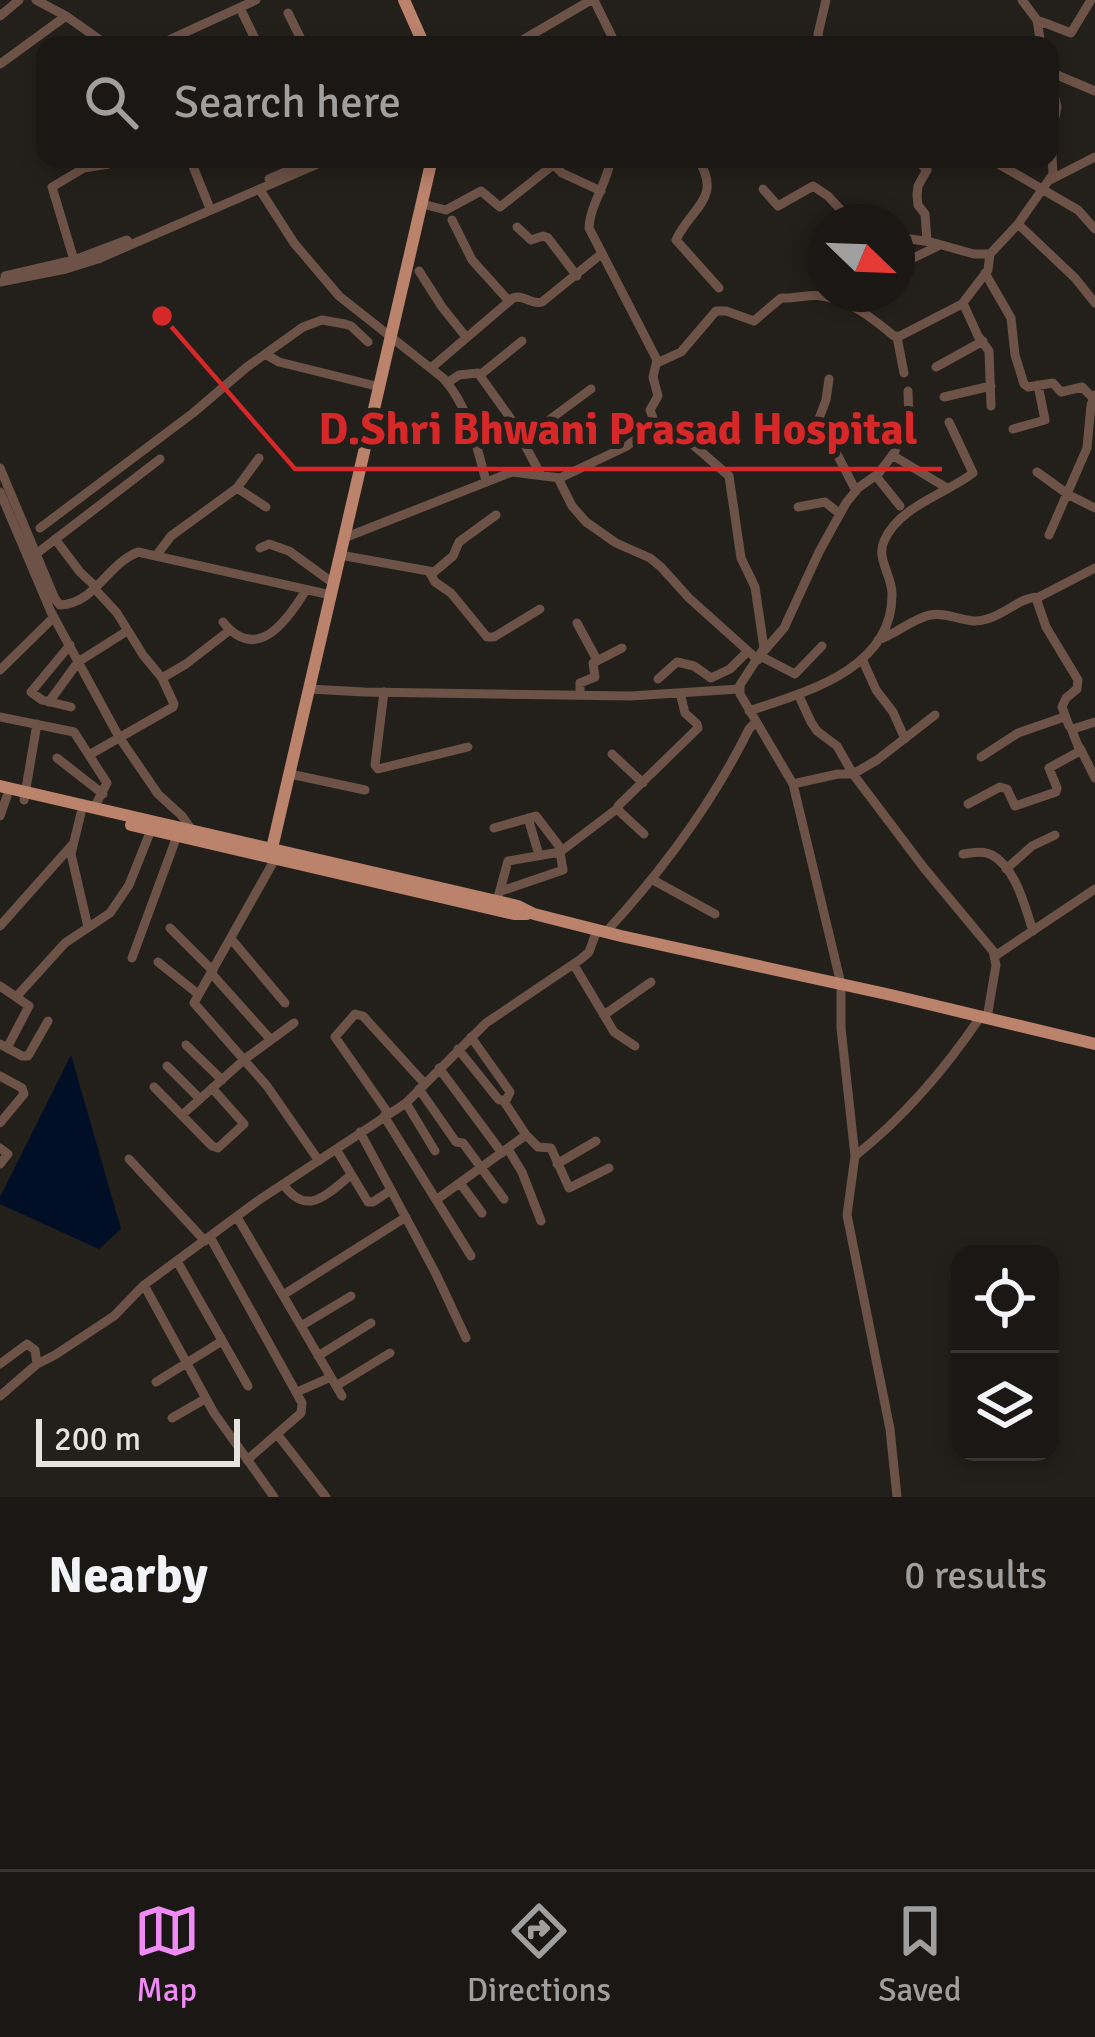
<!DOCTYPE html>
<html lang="en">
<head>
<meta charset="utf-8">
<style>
	body { margin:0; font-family:Signika,sans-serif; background:#272422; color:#f1f3f6 }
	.controls { position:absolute; right:36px; bottom:36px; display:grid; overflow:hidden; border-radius:24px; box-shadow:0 6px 18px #0003 }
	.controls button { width:108px; height:108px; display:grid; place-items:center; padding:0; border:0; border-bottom:3px solid #383634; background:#1a1714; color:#f1f3f6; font:60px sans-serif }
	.compass { position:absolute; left:807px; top:204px; width:108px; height:108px; border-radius:50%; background:#1a1714; box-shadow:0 6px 18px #0003; rotate:113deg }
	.scale { position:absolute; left:36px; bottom:30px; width:204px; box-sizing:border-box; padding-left:12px; border:6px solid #e6e3e0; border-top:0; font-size:33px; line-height:42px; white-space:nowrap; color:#e6e3e0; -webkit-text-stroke:9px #231f1a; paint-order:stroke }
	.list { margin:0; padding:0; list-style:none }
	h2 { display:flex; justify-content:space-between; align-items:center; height:156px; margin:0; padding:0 48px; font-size:51px }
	h2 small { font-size:39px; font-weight:400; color:#9f9fa0 }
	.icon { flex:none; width:66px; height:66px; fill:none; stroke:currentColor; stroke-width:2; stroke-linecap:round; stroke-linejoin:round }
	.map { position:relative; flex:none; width:1095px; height:1497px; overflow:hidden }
	.search { position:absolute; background:#1a1714; box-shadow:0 6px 18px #0003; left:36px; right:36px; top:36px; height:132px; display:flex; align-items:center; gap:30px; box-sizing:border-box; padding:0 42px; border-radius:24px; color:#9f9fa0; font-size:45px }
	.sheet { height:372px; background:#1a1714 }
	nav { display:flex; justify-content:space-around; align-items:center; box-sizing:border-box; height:168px; border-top:3px solid #383634; background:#1a1714; font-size:33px; color:#9f9fa0 }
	nav a { display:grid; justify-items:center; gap:6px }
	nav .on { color:#f08bf5 }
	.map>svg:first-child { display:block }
	.water { fill:#000f26 }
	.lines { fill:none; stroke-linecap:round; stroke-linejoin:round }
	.minor { stroke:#6d5247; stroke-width:9 }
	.major { stroke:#bb826c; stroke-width:12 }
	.leader { fill:none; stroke:#d62828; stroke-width:4.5 }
	.callout-dot { fill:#d62828; stroke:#231f1a; stroke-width:4.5 }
	.callout-label { font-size:45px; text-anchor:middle; font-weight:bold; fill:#d62828; stroke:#231f1a; stroke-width:10; stroke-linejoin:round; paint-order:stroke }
</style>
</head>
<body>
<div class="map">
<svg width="1095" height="1497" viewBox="0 0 1095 1497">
	<rect width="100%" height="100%" fill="#231f1a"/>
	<!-- water -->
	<path class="water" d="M 71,1055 L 121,1229 L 99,1249 L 0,1204 L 0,1197 Z"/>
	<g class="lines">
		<!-- minor -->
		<path class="minor" d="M 36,0 L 66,16 L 107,45
			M 594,0 L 616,45
			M 1022,0 L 1037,20 L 1041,45
			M 240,8 L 258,45
			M 288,13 L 304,45
			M 0,16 L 19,0
			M 1037,20 L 1071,33 L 1091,0
			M 160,44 L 256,0
			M 514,45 L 591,0
			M 821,45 L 818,34 L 826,0
			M 0,64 L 66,16
			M 1050,72 L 1095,91
			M 1050,78 L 1057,107 L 1051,137 L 1053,174 L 1018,224 L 1075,278 L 1095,303
			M 190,159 L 209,206
			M 548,159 L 562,173 L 601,191
			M 611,159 C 607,183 590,205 589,228 L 657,360 L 653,377 L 658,396 L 650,410 L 655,423
			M 698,159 C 723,199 691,207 676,240 L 719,288
			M 916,159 L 927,170 L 918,186 L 917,195 L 918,205 L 925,214 L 927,241
			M 990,159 L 1078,210 L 1095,229
			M 269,179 L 315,159
			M 1052,179 L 1095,157
			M 763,189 L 778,206 L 813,186 L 828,196 L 852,222
			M 260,190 L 294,243 L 339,296 L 443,378 C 469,407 476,444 486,481
			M 422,204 L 446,210 L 481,191 L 500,207 L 553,165
			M 452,220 L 472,260 L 509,301
			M 517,227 L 531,240 L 543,236 L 548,238 L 577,276
			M 897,237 L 931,242 L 974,254 L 990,254 L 1018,224
			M 820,253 L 825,251
			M 74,260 L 52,187 L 84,168 L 109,164 L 119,159
			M 897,266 L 940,245
			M 419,271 L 442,307 L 466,337
			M 985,273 L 1011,318 L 1015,355 L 1024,384 L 1028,387 L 1053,383 L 1061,392 L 1082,387 L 1093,398
			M 5,276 L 74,260 L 127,240
			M 0,282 L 66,269 L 98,259 L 329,159
			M 963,303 L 978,336 L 989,351 L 991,406
			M 897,337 L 904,373
			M 265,354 L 279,362 L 380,387
			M 657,363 L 681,352 L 716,311 L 726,311 L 754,321 L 781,298 C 795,299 809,294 822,296 C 851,301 871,317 894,336 L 900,336 L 962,304 L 988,270 L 990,254
			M 936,367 L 983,341
			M 431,368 L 513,298 C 524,294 531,305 542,302 L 600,255
			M 480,375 L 522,341
			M 829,379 L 826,400 L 815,429 L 837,454 L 856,491
			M 447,383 L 459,375 L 478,373 L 511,419 L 541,475
			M 944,397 L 991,386
			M 1013,429 L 1045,420 L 1038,385
			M 522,440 L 591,389
			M 892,455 L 947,488
			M 0,468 L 55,599 L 60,605 C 96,603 106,565 138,552 L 331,595
			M 1037,472 L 1069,495 L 1095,508
			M 876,476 L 900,506
			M 558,478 L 572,506 L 586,522 L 616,543 L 650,558 L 661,567 L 689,598 L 758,660
			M 237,488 L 266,507
			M 0,492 L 51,612 L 119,737 L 158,794 L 182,816 L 191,829
			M 798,507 L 825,502 L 840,514
			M 40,528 L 193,413 L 247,367 L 303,327 L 322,320 L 345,324 L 351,326 L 368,342
			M 1049,535 L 1087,448 L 1091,405 L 1095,395
			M 344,538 L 512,472 L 560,478 L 627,446 L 655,423 L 675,429 L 729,476 L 741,558 L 755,587 L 764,648 L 740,685 L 740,694 L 793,784 L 841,984 L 841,1028 L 855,1156 L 847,1215 L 890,1429 L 897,1497
			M 55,539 L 80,572 L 96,587
			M 260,548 L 269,544 L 289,551 L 333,583
			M 36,554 L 160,459
			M 340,555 L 434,572 L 453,556 L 459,542 L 496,515
			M 156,556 L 171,536 L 237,488 L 259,458
			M 1095,568 L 1039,597 L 1037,601 L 1046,627 L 1078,680 L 1077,689 L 1066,698 L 1062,707 L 1069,726 L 1073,729 L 1095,722
			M 430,573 L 435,582 L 451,593 L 487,637 L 494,637 L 540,609
			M 94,588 L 117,613 L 143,655 L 162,678 L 186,664 L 230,630
			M 223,622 C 257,664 287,621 306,590
			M 577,623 L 597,660
			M 878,640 C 896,634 912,619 930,615 C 950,611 967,626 987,619 C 1006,614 1020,597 1039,597
			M 70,645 L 31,692 L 42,700 L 71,707
			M 764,651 L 784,628 L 819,552 L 846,503 L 858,488 L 878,474 L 894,453 L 909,421 L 908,391
			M 760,656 L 795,674 L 822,646
			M 863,661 L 876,690 L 893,712 L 905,739
			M 0,670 L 54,617
			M 658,679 L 677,662 L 694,666 L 711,678 L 730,669 L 748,651
			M 309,689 L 364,692 L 631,696 L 739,689
			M 384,692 L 375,765 L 378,769 L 468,747
			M 580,694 L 580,683 L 595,677 L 593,663 L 622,648
			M 798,694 L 811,722 L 817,731 L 837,746 L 853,774 L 877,760 L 935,715
			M 49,702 L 78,662 L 127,631
			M 749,711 C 806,692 893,669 892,594 C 892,575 876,559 884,541 C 899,506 946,494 973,473 L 949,422
			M 0,717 L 74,732 L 107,783 L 94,808
			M 1080,748 L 1095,778
			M 612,754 L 643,783
			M 89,755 L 173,707 L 174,704 L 162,678
			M 981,757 L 1018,733 L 1064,717
			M 57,758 L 103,794
			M 290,774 L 365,790
			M 793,784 L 838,774 L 853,774 L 924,868 L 993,951 L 996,965 L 987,1018
			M 24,800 L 37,724
			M 968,804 L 1000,787 L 1007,789 L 1015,806 L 1056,792 L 1057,788 L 1049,768 L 1080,751 L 1071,728
			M 81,813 L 71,854 L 88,927
			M 0,816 L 7,796
			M 528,818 L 539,855
			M 494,828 L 536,816 L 562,850
			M 644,834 L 619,811 L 618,806 L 698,728 L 697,724 L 685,713 L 680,693
			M 963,854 C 972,853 983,850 992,855 C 1016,868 1025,907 1033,931
			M 275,859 L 194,1003 L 267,1086 L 319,1161
			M 1006,869 L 1032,846 L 1055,835
			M 653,880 L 715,914
			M 501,891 L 563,870 L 560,852
			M 497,901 L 508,861 L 560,852 L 618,808
			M 0,926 L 72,845
			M 170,928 L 213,971
			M 606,932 C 662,871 712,804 749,729 L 756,722
			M 232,940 L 285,1003
			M 995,956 L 1095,889
			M 132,958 L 177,836
			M 158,962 L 198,994
			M 574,965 L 614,1032 L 635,1046
			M 211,973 L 271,1040
			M 0,986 L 29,1006 L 7,1048
			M 17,996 L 65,943 L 110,913 L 129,885 L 151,830
			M 604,1015 L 651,982
			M 0,1044 L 22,1056 L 28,1056 L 48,1021
			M 186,1045 L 222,1080
			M 458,1049 L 499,1100 L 505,1100
			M 167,1066 L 200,1099
			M 439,1068 L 502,1153
			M 0,1076 L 22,1088 L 24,1094 L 0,1123
			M 154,1087 L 212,1146 L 218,1148 L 244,1124 L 212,1088
			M 419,1089 L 456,1142 L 463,1143 L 504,1199
			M 406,1103 L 435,1151
			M 388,1113 L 335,1037 L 355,1014 L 363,1016 L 424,1083
			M 182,1115 L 245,1059 L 294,1023
			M 384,1116 L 471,1256
			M 360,1132 L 435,1272 L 466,1338
			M 526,1135 L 538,1147 L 551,1148 L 569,1188 L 609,1168
			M 0,1148 L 8,1154 L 0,1164
			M 336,1149 L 368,1202 L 373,1202 L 391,1190
			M 508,1149 L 522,1172 L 541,1221
			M 855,1156 C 904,1117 946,1068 981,1016
			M 129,1159 L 205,1241
			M 557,1164 L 596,1141
			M 460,1183 L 482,1213
			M 283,1184 C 307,1218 327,1194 351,1175
			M 436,1200 L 526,1135 L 505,1103 L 510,1092 L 471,1037
			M 237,1217 L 342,1396
			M 210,1237 L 302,1403 L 301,1413 L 247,1460
			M 177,1261 L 248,1386
			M 144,1285 L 214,1413 L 274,1497
			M 283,1295 L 406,1217
			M 301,1326 L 351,1296
			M 318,1356 L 371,1323
			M 0,1364 L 27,1344 L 35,1350 L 37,1364
			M 156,1382 L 222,1341
			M 336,1386 L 390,1353
			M 297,1392 L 331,1377
			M 0,1396 L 37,1364 L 55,1355 L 114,1316 L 144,1285 L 259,1200 L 406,1103 L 486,1023 L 581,959 L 589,952 L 597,930
			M 172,1418 L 205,1399
			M 277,1434 L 326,1497"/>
		<!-- major -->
		<path class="major" d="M 404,0 L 424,45
			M 0,786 L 518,906 L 534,914 L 621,936 L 891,995 L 1095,1044
			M 131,825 L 514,914 L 527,914
			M 270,857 L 432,159"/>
	</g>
	<!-- callouts -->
	<path class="leader" d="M162 316L295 469H942"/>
	<circle class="callout-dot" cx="162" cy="316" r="12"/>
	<g class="callout-label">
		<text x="618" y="444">D.Shri Bhwani Prasad Hospital</text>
	</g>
</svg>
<div class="controls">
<button><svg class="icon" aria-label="locate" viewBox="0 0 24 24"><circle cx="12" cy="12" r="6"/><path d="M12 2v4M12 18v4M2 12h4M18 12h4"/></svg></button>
<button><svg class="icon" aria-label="layers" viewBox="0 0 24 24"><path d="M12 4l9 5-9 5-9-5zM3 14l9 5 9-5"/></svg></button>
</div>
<svg class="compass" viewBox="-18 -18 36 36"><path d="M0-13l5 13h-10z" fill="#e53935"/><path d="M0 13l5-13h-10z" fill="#9f9fa0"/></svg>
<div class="scale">200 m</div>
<div class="search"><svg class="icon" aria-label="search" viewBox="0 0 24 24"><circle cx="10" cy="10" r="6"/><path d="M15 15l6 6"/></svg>Search here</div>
</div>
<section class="sheet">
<h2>Nearby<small>0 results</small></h2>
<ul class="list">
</ul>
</section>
<nav>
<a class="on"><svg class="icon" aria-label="map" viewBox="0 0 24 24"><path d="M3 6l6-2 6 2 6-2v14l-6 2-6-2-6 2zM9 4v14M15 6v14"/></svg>Map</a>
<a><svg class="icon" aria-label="directions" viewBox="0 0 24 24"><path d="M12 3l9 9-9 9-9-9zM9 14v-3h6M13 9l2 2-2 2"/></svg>Directions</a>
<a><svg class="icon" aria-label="saved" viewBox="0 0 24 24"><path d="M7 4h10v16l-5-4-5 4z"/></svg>Saved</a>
</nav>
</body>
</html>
